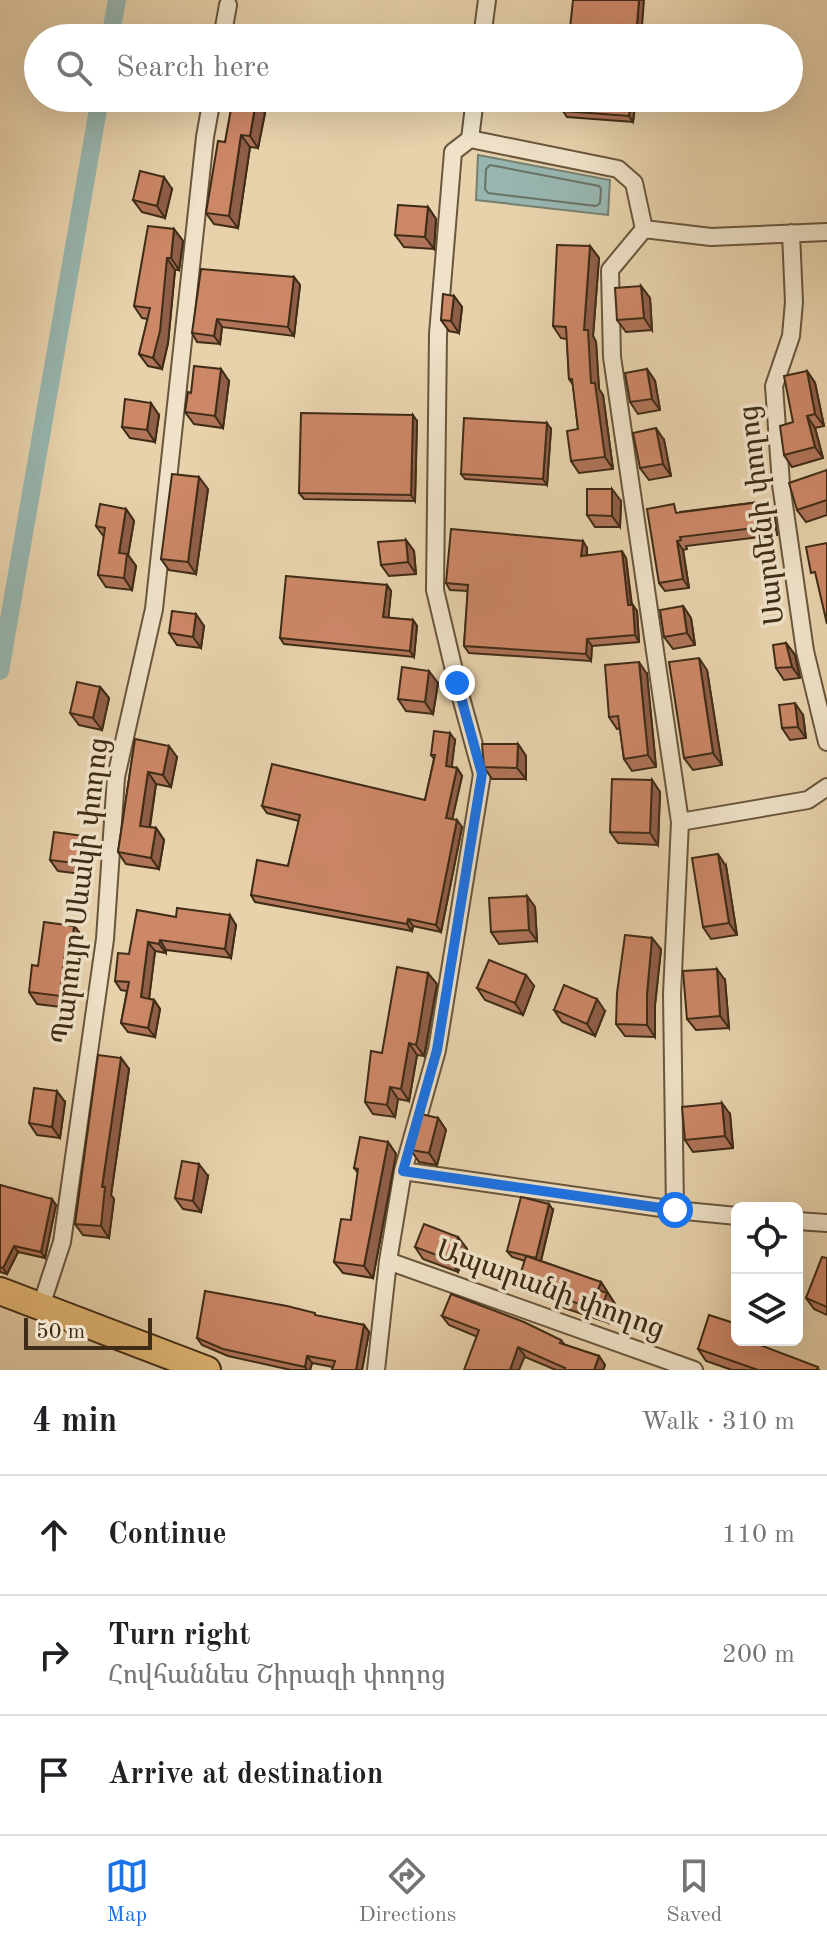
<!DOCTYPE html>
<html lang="en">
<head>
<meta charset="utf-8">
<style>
	body { margin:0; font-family:"Old Standard TT","Noto Serif Armenian",serif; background:#f6f6f6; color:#202124 }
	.controls { position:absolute; right:24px; bottom:24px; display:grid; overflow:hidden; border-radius:12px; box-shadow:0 8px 32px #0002 }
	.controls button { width:72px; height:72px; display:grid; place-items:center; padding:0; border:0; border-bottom:2px solid #e0e0e0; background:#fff; color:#202124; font:40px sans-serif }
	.scale { position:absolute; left:24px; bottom:20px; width:128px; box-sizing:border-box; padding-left:8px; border:4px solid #3f2c16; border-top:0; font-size:22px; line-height:28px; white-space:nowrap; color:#3f2c16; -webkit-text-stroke:6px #efe2c9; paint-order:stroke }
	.stop { position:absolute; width:24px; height:24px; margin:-18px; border:6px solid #1a73e8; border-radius:50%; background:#fff }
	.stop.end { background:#1a73e8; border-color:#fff; box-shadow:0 2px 8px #0008 }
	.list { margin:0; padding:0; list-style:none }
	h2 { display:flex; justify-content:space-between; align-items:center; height:104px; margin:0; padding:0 32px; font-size:34px }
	h2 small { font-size:26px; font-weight:400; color:#757577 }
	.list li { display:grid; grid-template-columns:52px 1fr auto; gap:24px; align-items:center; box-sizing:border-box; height:120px; padding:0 32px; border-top:2px solid #e0e0e0 }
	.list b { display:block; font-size:30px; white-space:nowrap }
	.list p { margin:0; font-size:26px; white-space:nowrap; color:#757577 }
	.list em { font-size:26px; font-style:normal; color:#757577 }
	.icon { flex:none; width:44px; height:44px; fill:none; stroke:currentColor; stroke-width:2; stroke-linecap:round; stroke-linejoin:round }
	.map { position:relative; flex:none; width:827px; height:1370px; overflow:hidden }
	.search { position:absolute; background:#fff; box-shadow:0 8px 32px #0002; left:24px; right:24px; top:24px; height:88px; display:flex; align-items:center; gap:20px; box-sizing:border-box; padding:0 28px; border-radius:44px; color:#757577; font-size:30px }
	.sheet { height:464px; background:#fff }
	nav { display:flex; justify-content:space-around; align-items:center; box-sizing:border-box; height:112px; border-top:2px solid #e0e0e0; background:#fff; font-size:22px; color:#757577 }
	nav a { display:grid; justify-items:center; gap:4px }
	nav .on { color:#1a73e8 }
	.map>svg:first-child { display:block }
	.water { fill:#97b6b0; stroke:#747f72; stroke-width:2 }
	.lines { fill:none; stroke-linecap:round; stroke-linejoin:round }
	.shore { stroke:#6b7163; stroke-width:2 }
	.canal { stroke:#97b6b0; stroke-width:18 }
	.minor-casing { stroke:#69563c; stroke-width:20 }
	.primary-casing { stroke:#3f2c16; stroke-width:30 }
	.minor { stroke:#efe2c9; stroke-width:16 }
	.primary { stroke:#e4b976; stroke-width:26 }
	.wall { fill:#af7459; stroke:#3f2c16; stroke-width:2 }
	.shaded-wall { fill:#8f5e48; stroke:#3f2c16; stroke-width:2 }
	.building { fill:#cc8767; stroke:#3f2c16; stroke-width:2 }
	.route { stroke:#1a73e8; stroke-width:10 }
	.labels { text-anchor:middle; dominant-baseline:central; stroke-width:7; stroke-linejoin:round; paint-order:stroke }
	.street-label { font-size:28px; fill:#3f2c16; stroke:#efe2c9 }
</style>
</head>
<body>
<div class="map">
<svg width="827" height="1370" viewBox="0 0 827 1370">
	<rect width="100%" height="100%" fill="#e7d2ac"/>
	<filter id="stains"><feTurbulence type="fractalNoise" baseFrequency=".0025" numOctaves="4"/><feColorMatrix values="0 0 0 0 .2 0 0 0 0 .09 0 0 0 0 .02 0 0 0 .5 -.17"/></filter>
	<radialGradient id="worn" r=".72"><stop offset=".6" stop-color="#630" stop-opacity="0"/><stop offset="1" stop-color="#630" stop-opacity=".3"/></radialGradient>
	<!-- water -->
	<path class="water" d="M 478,155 L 610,180 L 608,215 L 476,200 Z"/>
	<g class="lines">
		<!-- shore -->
		<path class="shore" d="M 490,165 L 599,186 L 601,189 L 600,203 L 596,206 L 488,193 L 485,189 L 486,169 Z"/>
		<!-- canal -->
		<path class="canal" d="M 110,38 L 117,0
			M 0,671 L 100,98"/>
		<defs>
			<path id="minor" d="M 222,38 L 228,5
				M 482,38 L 487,0
				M 470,139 L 618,169 L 634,183 L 644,229 L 711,237 L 827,232
				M 470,139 L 475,98
				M 644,229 L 610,270 L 612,357 L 680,822 L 672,994 L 675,1210
				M 791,233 L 794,302 L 791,336 L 774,386 L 781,484 L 805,651 L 827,742
				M 680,822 L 808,800 L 827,787
				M 403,1171 L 675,1210 L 737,1216
				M 797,1221 L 827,1223
				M 388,1261 L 694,1370
				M 41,1306 L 62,1242 L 105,939 L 116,777 L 154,609 L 205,137 L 212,98
				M 376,1370 L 388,1261 L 403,1171 L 437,1050 L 482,774 L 457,683 L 435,590 L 438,334 L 453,152 L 470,139"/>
			<path id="primary" d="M 0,1291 L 207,1370"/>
		</defs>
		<!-- minor casing -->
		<use href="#minor" class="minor-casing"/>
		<!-- primary casing -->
		<use href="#primary" class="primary-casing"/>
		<!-- minor -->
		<use href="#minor" class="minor"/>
		<!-- primary -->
		<use href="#primary" class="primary"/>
	</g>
	<!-- wall -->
	<path class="wall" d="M 339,98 L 419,98 L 418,109 L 343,104 Z
		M 564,98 L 636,98 L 633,122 L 567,117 L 563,111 Z
		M 256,102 L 265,113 L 258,148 L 250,147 L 238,228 L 214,224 L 206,213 L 225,142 Z
		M 172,189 L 165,218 L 142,212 L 133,200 Z
		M 428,207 L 436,219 L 434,249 L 404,247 L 395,235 Z
		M 174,229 L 183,241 L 179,270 L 175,270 L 168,343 L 162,369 L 148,366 L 139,354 L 148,319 L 142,318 L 134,306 Z
		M 590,246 L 599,258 L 593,336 L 596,342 L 599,389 L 603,395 L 613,469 L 579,473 L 571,461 L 578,429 L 573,385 L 569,379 L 567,339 L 561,338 L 553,326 Z
		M 294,277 L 300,285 L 294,336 L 222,327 L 220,344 L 197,342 L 192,333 Z
		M 641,286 L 650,298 L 652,330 L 626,332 L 617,320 Z
		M 454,296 L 462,307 L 459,333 L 449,331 L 441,320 Z
		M 647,369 L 655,381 L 660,410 L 638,414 L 630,402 Z
		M 807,371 L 815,383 L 824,426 L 815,428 L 823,458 L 792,467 L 784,455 Z
		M 229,381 L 223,428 L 194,424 L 185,412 L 191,393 Z
		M 159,415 L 155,442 L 130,438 L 122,427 Z
		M 417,421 L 415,501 L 304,499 L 299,493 Z
		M 551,429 L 547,485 L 465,479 L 461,474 Z
		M 664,440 L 671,476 L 649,480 L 640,468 Z
		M 827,470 L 827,515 L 806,522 L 797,510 Z
		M 208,489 L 196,574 L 169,570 L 161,559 Z
		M 621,501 L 620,527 L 595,527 L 587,515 Z
		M 767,501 L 774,510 L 777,535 L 686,546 L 687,549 L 683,550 L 689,588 L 665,591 L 659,583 L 680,512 Z
		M 126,509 L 134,521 L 128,555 L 136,566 L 132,590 L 106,587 L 98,575 L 104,537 L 96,526 Z
		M 406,540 L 414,551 L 416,574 L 389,576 L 381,565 Z
		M 587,548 L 587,555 L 626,558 L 632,605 L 637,611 L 639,642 L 592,646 L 591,661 L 469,653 L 464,646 L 468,591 L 450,590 L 446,583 Z
		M 387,585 L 391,591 L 388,618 L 413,620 L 417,626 L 414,657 L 284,644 L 280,638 Z
		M 683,606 L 691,618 L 695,645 L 673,649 L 664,637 Z
		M 204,626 L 201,648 L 177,645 L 169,633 Z
		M 786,643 L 795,655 L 800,678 L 784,680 L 776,668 Z
		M 707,670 L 722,765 L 693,770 L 684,758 Z
		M 647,674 L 656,767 L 632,771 L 624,759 L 620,728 L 617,729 L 609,717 Z
		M 438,683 L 433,714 L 406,711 L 398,699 Z
		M 100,687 L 109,698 L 102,730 L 79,725 L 70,713 Z
		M 803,715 L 806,738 L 790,740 L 782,728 Z
		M 135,739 L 177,757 L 171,787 L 156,784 L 150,827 L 156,828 L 164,840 L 159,869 L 126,864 L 118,852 Z
		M 455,740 L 451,767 L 457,768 L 462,776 L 452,819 L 462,827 L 441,932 L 413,926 L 412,931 L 255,902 L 251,895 L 288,866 L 299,821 L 267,813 L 262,806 L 425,800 L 434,759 L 431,755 Z
		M 518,744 L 526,756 L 526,779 L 492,779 L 484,767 Z
		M 652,780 L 660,792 L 658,845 L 618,843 L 610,832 Z
		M 93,848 L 89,875 L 58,871 L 50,860 Z
		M 726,866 L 737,935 L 711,939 L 703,927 Z
		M 527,896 L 535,907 L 537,941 L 499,944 L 491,932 Z
		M 176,917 L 236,925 L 231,958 L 166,950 L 166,953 L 155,951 L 149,999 L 154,1000 L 160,1009 L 155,1037 L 128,1032 L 121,1023 L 127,991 L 121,990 L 115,981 L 129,954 Z
		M 74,926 L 83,937 L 79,965 L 74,964 L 68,1008 L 37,1004 L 29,992 L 38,966 Z
		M 661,949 L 655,1005 L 655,1037 L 625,1036 L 616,1024 Z
		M 725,980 L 729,1028 L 696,1030 L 687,1019 Z
		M 437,984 L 426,1048 L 424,1056 L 417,1055 L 409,1101 L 398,1099 L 395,1117 L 373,1114 L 365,1102 L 382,1053 Z
		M 534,986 L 523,1015 L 485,1000 L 477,988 Z
		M 554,1010 L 605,1011 L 595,1036 L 562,1022 Z
		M 121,1058 L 129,1069 L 111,1195 L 114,1199 L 109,1238 L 83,1235 L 75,1224 Z
		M 65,1102 L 60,1138 L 37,1135 L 29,1123 Z
		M 730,1114 L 733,1148 L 693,1152 L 685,1140 Z
		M 438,1118 L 446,1130 L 437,1165 L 419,1162 L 411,1150 Z
		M 388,1142 L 396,1154 L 373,1278 L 343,1273 L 334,1262 L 351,1220 L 358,1173 L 354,1168 Z
		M 208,1176 L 201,1212 L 183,1209 L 175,1198 Z
		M 0,1185 L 56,1205 L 45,1258 L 18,1252 L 7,1274 L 0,1272 Z
		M 553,1210 L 541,1261 L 601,1282 L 615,1304 L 609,1323 L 564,1308 L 559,1301 L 527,1291 L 519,1279 L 525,1261 L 512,1257 L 507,1251 Z
		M 458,1237 L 467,1249 L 458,1272 L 423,1259 L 415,1247 Z
		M 827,1258 L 827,1315 L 814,1309 L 806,1298 Z
		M 317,1316 L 364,1325 L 369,1332 L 362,1370 L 332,1370 L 333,1367 L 312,1363 L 310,1370 L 291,1370 L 228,1356 L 202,1345 L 197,1338 Z
		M 442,1316 L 561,1340 L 565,1345 L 599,1356 L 605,1365 L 603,1370 L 556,1370 L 449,1325 Z
		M 737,1340 L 820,1370 L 732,1370 L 706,1361 L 698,1349 Z"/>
	<!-- shaded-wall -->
	<path class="shaded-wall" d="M 639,0 L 644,0 L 641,38 L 636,38 Z
		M 414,98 L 419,98 L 418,109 L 414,103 Z
		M 631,98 L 636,98 L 633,122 L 629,116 Z
		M 256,102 L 265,113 L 258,148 L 250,136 Z
		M 241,135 L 250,147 L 238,228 L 229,216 Z
		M 164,177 L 172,189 L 165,218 L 157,206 Z
		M 428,207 L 436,219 L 434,249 L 425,237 Z
		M 174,229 L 183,241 L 179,270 L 171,258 Z
		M 590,246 L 599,258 L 593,336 L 596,342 L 599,389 L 603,395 L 613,469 L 605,457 L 591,383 L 584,330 Z
		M 167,258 L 175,270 L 168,343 L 162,369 L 153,358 Z
		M 294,277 L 300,285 L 294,336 L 288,327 Z
		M 641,286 L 650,298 L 652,330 L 644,318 Z
		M 454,296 L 462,307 L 459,333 L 451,321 Z
		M 217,319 L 222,327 L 220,344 L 214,336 Z
		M 221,369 L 229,381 L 223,428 L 215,416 Z
		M 647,369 L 655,381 L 660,410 L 652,399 Z
		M 807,371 L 815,383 L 824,426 L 815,414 Z
		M 151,403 L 159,415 L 155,442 L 147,430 Z
		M 413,415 L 417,421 L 415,501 L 411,495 Z
		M 807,416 L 815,428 L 823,458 L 815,447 Z
		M 547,423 L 551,429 L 547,485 L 543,479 Z
		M 656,428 L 664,440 L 671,476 L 663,464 Z
		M 199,477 L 208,489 L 196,574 L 188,562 Z
		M 612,489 L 621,501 L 620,527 L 612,516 Z
		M 767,501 L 774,510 L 777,535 L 771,526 Z
		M 126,509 L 134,521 L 128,555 L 136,566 L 132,590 L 124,578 L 119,553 Z
		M 406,540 L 414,551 L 416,574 L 408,562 Z
		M 583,541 L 587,548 L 586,562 L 581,556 Z
		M 677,541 L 683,550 L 689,588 L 683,579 Z
		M 622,551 L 626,558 L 632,612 L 628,605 Z
		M 387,585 L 391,591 L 388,623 L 383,617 Z
		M 633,605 L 637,611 L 639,642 L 635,635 Z
		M 683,606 L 691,618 L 695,645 L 687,633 Z
		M 196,614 L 204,626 L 201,648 L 193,637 Z
		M 413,620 L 417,626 L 414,657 L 410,651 Z
		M 587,639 L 592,646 L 591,661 L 586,654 Z
		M 786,643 L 795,655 L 800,678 L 792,667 Z
		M 699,658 L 707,670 L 722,765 L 713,753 Z
		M 639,662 L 647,674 L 656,767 L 648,755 Z
		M 429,671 L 438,683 L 433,714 L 425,702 Z
		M 100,687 L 109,698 L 102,730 L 93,718 Z
		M 795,703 L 803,715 L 806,738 L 798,727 Z
		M 450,733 L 455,740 L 451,773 L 446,766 Z
		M 518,744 L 526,756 L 526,779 L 517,768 Z
		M 169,746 L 177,757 L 171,787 L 163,775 Z
		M 457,768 L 462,776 L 451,825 L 446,818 Z
		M 148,772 L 156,784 L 148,837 L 140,826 Z
		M 652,780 L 660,792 L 658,845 L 650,833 Z
		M 457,820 L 462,827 L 441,932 L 436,925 Z
		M 156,828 L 164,840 L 159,869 L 151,858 Z
		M 84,836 L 93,848 L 89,875 L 81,864 Z
		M 718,854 L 726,866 L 737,935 L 729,923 Z
		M 527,896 L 535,907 L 537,941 L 529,930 Z
		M 230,915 L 236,925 L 231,958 L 225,949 Z
		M 408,919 L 413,926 L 412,931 L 407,924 Z
		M 74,926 L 83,937 L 79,965 L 71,953 Z
		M 652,938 L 661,949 L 655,1005 L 655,1037 L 647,1025 L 647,994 Z
		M 160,940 L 166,950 L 166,953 L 159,944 Z
		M 148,942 L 155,951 L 148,1007 L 141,997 Z
		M 65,952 L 74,964 L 68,1008 L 60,996 Z
		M 717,969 L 725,980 L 729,1028 L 720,1016 Z
		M 428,973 L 437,984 L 424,1056 L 416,1045 Z
		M 526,975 L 534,986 L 523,1015 L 515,1003 Z
		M 597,999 L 605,1011 L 595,1036 L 587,1024 Z
		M 154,1000 L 160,1009 L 155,1037 L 148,1028 Z
		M 409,1043 L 417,1055 L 409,1101 L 401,1089 Z
		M 121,1058 L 129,1069 L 111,1195 L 114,1199 L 109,1238 L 101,1226 L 102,1187 Z
		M 390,1087 L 398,1099 L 395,1117 L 387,1105 Z
		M 57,1091 L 65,1102 L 60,1138 L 52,1127 Z
		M 722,1103 L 730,1114 L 733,1148 L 725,1136 Z
		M 438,1118 L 446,1130 L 437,1165 L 429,1153 Z
		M 388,1142 L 396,1154 L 373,1278 L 364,1266 Z
		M 199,1164 L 208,1176 L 201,1212 L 193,1201 Z
		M 52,1199 L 56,1205 L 45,1258 L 41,1252 Z
		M 549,1204 L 553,1210 L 540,1264 L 536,1258 Z
		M 458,1237 L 467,1249 L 458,1272 L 450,1260 Z
		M 14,1246 L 18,1252 L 7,1274 L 3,1268 Z
		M 601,1282 L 615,1304 L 609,1323 L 600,1311 L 598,1290 Z
		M 364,1325 L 369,1332 L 362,1370 L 356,1370 Z
		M 518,1347 L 525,1356 L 519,1370 L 510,1370 Z
		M 307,1356 L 312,1363 L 310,1370 L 307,1370 L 305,1367 Z
		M 599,1356 L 605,1365 L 603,1370 L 594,1370 Z"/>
	<!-- building -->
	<path class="building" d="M 573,0 L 639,0 L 636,38 L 569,38 Z
		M 233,98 L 256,102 L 250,136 L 241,135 L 229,216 L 206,213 L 218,141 L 225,142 Z
		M 339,98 L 414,98 L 414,103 Z
		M 564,98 L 631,98 L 629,116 L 563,111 Z
		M 140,171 L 164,177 L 157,206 L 133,200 Z
		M 398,205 L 428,207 L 425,237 L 395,235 Z
		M 148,226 L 174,229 L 171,258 L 167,258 L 160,331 L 153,358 L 139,354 L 150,308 L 134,306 Z
		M 557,245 L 590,246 L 584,330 L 588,330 L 591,383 L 595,383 L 605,457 L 571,461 L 567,431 L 578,429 L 572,379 L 569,379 L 566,327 L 553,326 Z
		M 201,269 L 294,277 L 288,327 L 217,319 L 214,336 L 192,333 Z
		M 641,286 L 644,318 L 617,320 L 615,288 Z
		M 443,294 L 454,296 L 451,321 L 441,320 Z
		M 194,366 L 221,369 L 215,416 L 185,412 L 188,392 L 191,393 Z
		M 647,369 L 652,399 L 630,402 L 625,373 Z
		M 807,371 L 815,414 L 807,416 L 815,447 L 784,455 L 780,426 L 793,422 L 784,376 Z
		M 125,399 L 151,403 L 147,430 L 122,427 Z
		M 301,413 L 413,415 L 411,495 L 299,493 Z
		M 464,418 L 547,423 L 543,479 L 461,474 Z
		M 656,428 L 663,464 L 640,468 L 633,433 Z
		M 827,470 L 827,500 L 797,510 L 789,483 Z
		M 172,474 L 199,477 L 188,562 L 161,559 Z
		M 587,489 L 612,489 L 612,516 L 587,515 Z
		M 767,501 L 771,526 L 680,537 L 681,540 L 677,541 L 683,579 L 659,583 L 647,509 L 674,504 L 676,513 Z
		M 100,504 L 126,509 L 119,553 L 127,554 L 124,578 L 98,575 L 105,528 L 96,526 Z
		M 451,529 L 583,541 L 581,556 L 622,551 L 628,605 L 633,605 L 635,635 L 587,639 L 586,654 L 464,646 L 468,585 L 446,583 Z
		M 406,540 L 408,562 L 381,565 L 378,542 Z
		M 827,543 L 827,624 L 815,572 L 811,573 L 806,547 Z
		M 286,576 L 387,585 L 383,617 L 413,620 L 410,651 L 280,638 Z
		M 683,606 L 687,633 L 664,637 L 660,610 Z
		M 172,611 L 196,614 L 193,637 L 169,633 Z
		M 786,643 L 792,667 L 776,668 L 773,645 Z
		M 699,658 L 713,753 L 684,758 L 669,662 Z
		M 639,662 L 648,755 L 624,759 L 618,716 L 609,717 L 605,665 Z
		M 402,667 L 429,671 L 425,702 L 398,699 Z
		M 77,682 L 100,687 L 93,718 L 70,713 Z
		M 795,703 L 798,727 L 782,728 L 779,705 Z
		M 434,731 L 450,733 L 446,766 L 457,768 L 446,818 L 457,820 L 436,925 L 408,919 L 407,924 L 251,895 L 257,860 L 288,866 L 300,815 L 262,806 L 272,764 L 425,800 L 435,755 L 431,755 Z
		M 135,739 L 169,746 L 163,775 L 148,772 L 140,826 L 156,828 L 151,858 L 118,852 Z
		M 482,744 L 518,744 L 517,768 L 484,767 Z
		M 612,779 L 652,780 L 650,833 L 610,832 Z
		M 54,832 L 84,836 L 81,864 L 50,860 Z
		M 718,854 L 729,923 L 703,927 L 692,858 Z
		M 527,896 L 529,930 L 491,932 L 489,898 Z
		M 177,908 L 230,915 L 225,949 L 160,940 L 159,944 L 148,942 L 141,997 L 154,1000 L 148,1028 L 121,1023 L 129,982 L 115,981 L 118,953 L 129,954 L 137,910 L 176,917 Z
		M 44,922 L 74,926 L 71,953 L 65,952 L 60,996 L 29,992 L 32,965 L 38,966 Z
		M 625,935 L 652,938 L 647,994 L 647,1025 L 616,1024 L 617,993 Z
		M 489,960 L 526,975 L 515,1003 L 477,988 Z
		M 397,967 L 428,973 L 418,1036 L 416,1045 L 409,1043 L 401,1089 L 390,1087 L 387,1105 L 365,1102 L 371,1051 L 382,1053 Z
		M 717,969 L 720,1016 L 687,1019 L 683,971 Z
		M 564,985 L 597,999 L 587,1024 L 554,1010 Z
		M 98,1055 L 121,1058 L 102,1187 L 105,1187 L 101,1226 L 75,1224 Z
		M 34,1088 L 57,1091 L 52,1127 L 29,1123 Z
		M 722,1103 L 725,1136 L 685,1140 L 682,1107 Z
		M 421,1114 L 438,1118 L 429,1153 L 411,1150 Z
		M 360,1137 L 388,1142 L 364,1266 L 334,1262 L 341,1219 L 351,1220 L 358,1169 L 354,1168 Z
		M 182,1161 L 199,1164 L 193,1201 L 175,1198 Z
		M 0,1185 L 52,1199 L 41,1252 L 14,1246 L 3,1268 L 0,1267 Z
		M 521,1197 L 549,1204 L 536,1258 L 507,1251 Z
		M 424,1224 L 458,1237 L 450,1260 L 415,1247 Z
		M 526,1256 L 601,1282 L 598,1290 L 607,1293 L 600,1311 L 556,1296 L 558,1291 L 519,1279 Z
		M 822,1257 L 827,1258 L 827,1307 L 806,1298 Z
		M 205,1291 L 287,1306 L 315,1313 L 315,1315 L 364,1325 L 356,1370 L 332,1370 L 335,1361 L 307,1356 L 305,1367 L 223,1349 L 197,1338 Z
		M 451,1294 L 524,1322 L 561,1340 L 560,1343 L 599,1356 L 594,1370 L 564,1370 L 565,1368 L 518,1347 L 510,1370 L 464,1370 L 479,1330 L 442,1316 Z
		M 709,1315 L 737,1324 L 736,1333 L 737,1333 L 737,1340 L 747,1340 L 818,1367 L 816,1370 L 758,1370 L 698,1349 Z"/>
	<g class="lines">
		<!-- route -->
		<path class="route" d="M 457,683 L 482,774 L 437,1050 L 403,1171 L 675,1210"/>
	</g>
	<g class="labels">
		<!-- street labels -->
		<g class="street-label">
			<text transform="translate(763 515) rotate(-97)">Սարմենի փողոց</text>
			<text transform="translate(82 891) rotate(-83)">Պարույր Սևակի փողոց</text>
			<text transform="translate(550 1291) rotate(20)">Ապարանի փողոց</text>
		</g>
	</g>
	<rect width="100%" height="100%" filter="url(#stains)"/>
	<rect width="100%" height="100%" fill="url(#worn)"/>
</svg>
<div class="controls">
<button><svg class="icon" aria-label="locate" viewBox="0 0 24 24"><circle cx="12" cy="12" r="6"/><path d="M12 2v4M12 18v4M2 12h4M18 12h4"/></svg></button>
<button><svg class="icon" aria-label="layers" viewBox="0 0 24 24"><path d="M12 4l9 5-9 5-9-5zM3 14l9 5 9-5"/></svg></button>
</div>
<div class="scale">50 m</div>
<div class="stop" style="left:675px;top:1210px"></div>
<div class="stop end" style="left:457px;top:683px"></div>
<div class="search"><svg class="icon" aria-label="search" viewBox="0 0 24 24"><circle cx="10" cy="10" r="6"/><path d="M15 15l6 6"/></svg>Search here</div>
</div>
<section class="sheet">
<h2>4 min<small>Walk · 310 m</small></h2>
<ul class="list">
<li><svg class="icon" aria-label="ahead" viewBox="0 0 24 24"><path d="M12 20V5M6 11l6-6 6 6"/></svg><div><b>Continue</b></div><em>110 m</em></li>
<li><svg class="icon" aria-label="right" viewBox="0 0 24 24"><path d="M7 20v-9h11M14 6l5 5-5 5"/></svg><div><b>Turn right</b><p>Հովհաննես Շիրազի փողոց</p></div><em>200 m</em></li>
<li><svg class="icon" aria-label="arrive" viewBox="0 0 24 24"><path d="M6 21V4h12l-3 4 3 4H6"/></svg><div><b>Arrive at destination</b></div></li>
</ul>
</section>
<nav>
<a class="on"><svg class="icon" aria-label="map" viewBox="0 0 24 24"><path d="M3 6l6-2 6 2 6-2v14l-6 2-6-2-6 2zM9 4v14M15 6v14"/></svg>Map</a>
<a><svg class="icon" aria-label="directions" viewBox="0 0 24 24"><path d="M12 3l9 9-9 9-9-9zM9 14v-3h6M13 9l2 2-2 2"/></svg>Directions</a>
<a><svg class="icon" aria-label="saved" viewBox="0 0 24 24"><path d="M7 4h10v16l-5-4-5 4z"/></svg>Saved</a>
</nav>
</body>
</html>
